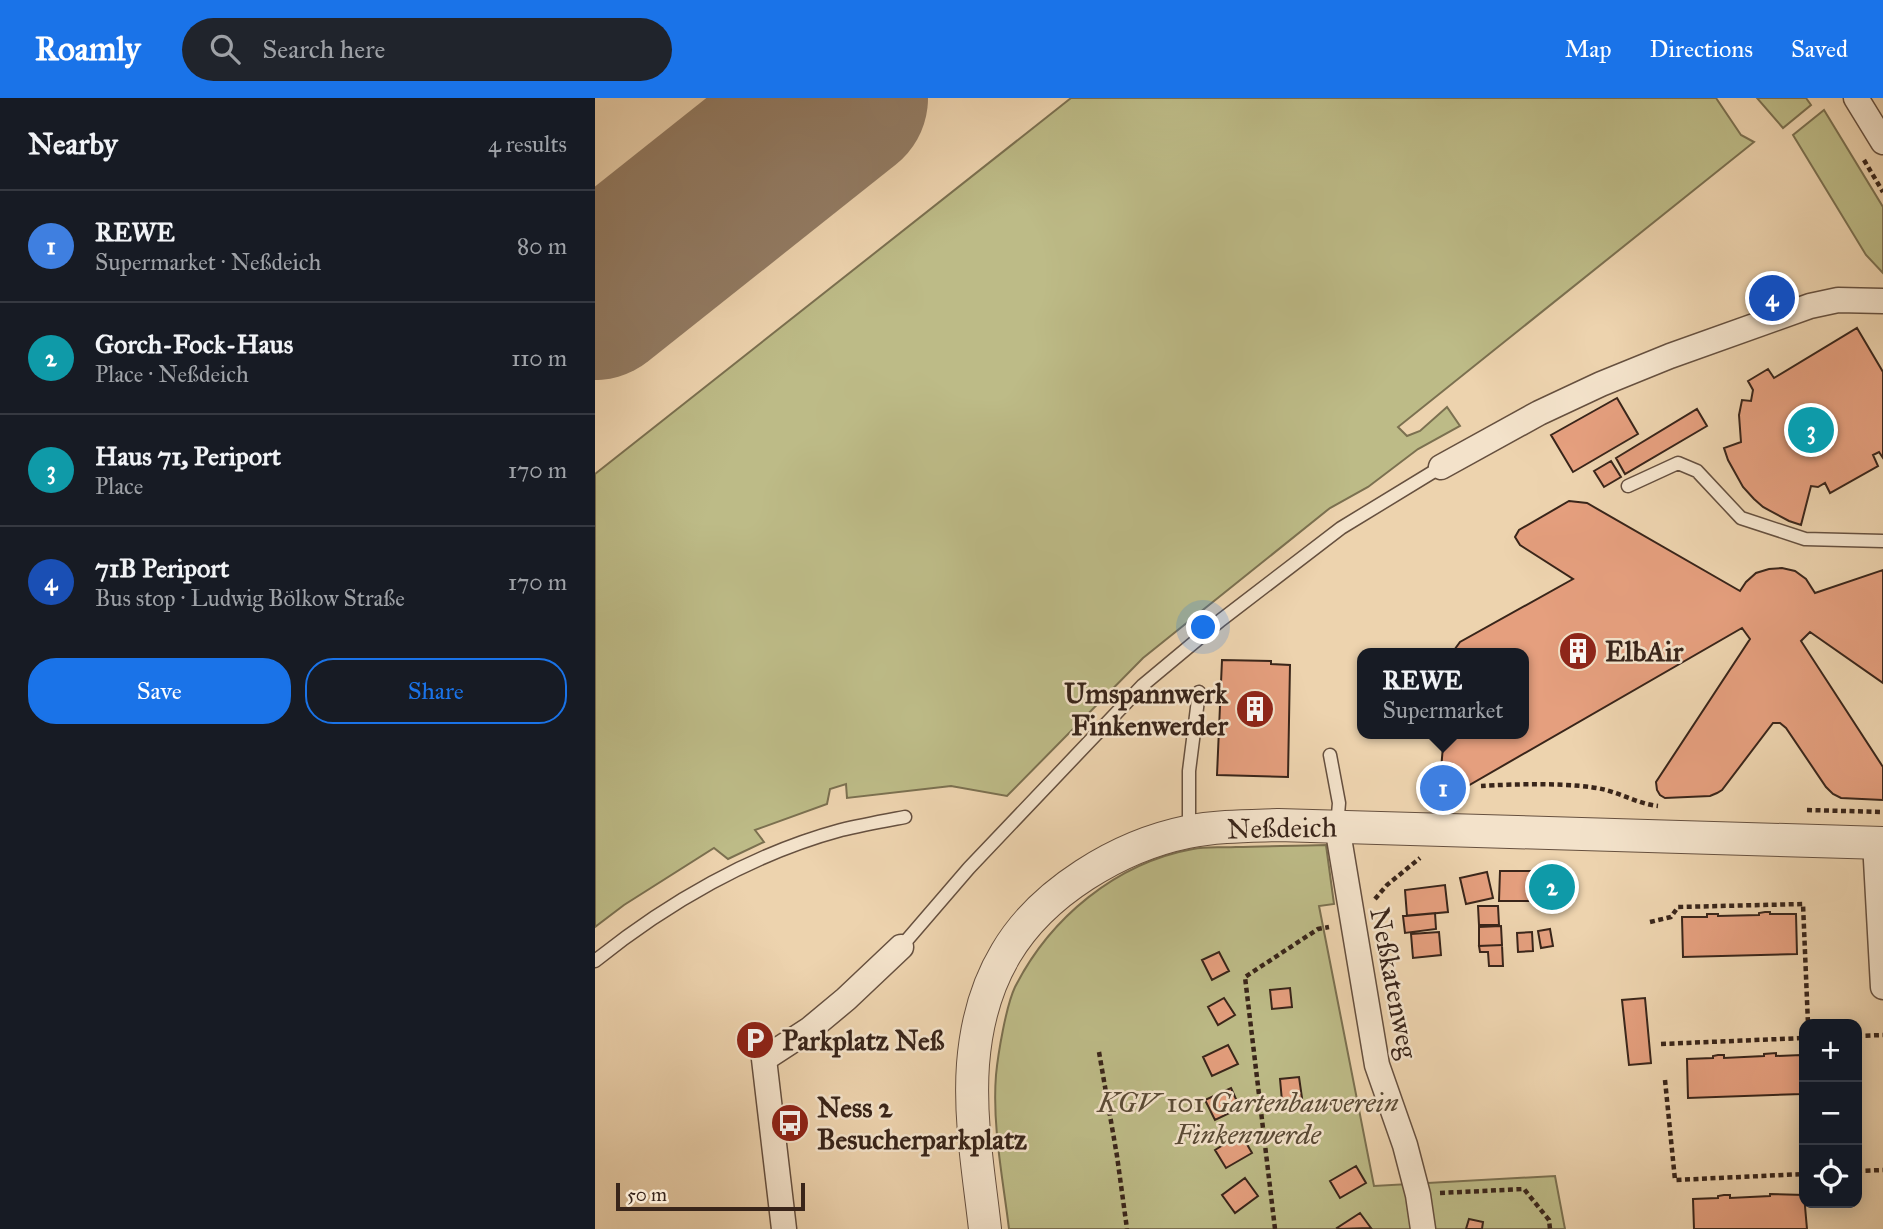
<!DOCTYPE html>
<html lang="en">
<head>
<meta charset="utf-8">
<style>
	body { margin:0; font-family:"IM FELL Great Primer",serif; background:#20242c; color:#f1f3f6 }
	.controls { position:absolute; right:21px; bottom:21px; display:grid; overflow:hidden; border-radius:14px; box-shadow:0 4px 18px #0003 }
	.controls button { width:63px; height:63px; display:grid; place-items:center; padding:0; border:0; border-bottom:2px solid #363941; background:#171b24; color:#f1f3f6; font:35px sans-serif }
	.scale { position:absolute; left:21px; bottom:18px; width:189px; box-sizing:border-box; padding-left:7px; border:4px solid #39251a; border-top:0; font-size:19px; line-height:24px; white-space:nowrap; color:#39251a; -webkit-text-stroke:5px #f3e2ca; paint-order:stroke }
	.you { position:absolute; left:609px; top:530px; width:24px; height:24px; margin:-18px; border:5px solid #fff; border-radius:50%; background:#1a73e8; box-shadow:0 0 0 10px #1a73e833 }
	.badge { display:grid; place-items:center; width:46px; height:46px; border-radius:50%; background:#1a73e8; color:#fff; font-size:23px; font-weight:700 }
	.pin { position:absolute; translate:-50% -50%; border:4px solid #fff; box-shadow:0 2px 7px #0006 }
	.popup { position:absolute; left:762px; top:550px; width:172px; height:91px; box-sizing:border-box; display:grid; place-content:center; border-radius:14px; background:#171b24; filter:drop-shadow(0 2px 5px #0005); font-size:23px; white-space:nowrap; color:#9ea1a6 }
	.popup b { font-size:26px; color:#f1f3f6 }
	.popup::after { content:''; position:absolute; left:50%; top:100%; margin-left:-14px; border:14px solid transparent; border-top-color:#171b24 }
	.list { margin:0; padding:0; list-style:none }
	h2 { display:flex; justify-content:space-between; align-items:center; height:91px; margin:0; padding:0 28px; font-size:30px }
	h2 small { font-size:23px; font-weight:400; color:#9ea1a6 }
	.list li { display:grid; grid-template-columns:46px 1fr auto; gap:21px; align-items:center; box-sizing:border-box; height:112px; padding:0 28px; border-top:2px solid #363941 }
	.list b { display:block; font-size:26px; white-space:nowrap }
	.list p { margin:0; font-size:23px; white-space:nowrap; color:#9ea1a6 }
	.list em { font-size:23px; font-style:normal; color:#9ea1a6 }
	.actions { display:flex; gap:14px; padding:21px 28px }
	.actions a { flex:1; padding:16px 0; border:2px solid #1a73e8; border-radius:28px; text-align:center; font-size:24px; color:#1a73e8 }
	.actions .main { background:#1a73e8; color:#fff }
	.icon { flex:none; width:38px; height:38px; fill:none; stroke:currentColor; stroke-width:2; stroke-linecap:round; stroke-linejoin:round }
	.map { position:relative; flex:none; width:1288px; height:1131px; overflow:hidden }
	header { display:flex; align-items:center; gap:42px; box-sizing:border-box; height:98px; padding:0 35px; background:#1a73e8; color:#fff }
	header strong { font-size:33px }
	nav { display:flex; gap:38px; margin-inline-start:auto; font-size:24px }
	.search { width:490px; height:63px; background:#20242c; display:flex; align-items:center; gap:18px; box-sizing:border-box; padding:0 24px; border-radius:38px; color:#9ea1a6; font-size:26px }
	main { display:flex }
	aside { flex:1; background:#171b24 }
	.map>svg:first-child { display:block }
	.green { fill:#bdbb87; stroke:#7b7050; stroke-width:2 }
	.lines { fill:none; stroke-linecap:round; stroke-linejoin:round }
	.runway { stroke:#937c64; stroke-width:170 }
	.building { fill:#e59f7e; stroke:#39251a; stroke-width:2 }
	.service-casing { stroke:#66503f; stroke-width:15 }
	.minor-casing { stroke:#66503f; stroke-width:27 }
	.tertiary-casing { stroke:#66503f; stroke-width:34 }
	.path { stroke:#39251a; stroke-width:4.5; stroke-dasharray:5 3.5; stroke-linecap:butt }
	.service { stroke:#f3e2ca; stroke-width:12 }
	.minor { stroke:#f3e2ca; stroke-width:24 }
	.tertiary { stroke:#f3e2ca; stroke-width:32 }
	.labels { text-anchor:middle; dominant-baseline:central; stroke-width:5; stroke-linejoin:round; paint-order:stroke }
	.poi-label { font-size:28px; font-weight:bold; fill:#39251a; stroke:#f3e2ca; text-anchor:start }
	.street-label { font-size:28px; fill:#39251a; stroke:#f3e2ca }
	.park-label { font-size:28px; font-style:italic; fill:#5a4a35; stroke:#f3e2ca }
</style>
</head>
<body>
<header>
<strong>Roamly</strong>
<div class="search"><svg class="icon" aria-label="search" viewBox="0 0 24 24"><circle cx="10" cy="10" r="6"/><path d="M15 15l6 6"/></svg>Search here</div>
<nav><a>Map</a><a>Directions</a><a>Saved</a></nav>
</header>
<main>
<aside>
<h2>Nearby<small>4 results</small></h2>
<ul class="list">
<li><span class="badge" style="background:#3f7fe0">1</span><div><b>REWE</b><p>Supermarket · Neßdeich</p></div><em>80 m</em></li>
<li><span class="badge" style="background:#0f9aa8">2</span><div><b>Gorch-Fock-Haus</b><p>Place · Neßdeich</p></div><em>110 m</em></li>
<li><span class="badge" style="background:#0f9aa8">3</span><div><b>Haus 71, Periport</b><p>Place</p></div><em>170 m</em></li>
<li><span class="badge" style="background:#1a4fb4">4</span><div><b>71B Periport</b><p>Bus stop · Ludwig Bölkow Straße</p></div><em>170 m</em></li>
</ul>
<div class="actions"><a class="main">Save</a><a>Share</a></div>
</aside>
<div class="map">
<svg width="1288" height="1131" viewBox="0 0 1288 1131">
	<rect width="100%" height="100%" fill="#edd3ae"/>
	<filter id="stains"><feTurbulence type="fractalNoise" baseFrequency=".00286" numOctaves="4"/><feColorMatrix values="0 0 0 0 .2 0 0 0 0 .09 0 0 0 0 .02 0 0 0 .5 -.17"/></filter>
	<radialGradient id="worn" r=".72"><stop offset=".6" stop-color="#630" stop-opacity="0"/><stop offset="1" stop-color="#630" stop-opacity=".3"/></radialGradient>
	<!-- green -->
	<path class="green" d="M 476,0 L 1121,0 L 1146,37 L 1159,44 L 803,329 L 812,338 L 825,333 L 852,309 L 865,328 L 823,351 L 773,389 L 735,410 L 548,560 L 412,698 L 356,688 L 252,700 L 251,686 L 235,691 L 232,706 L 160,732 L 169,744 L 133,761 L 119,750 L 29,807 L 0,829 L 0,376 Z
		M 1162,0 L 1211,0 L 1216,7 L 1188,30 Z
		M 1229,12 L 1288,109 L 1288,175 L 1271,157 L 1198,37 Z
		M 731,747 L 739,806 L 724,808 L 779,1088 L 960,1078 L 970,1131 L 414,1131 C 408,1081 397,1028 401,977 C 403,956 411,908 420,889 C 455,820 521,765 598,751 C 612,748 627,750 641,749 C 671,748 701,748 731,747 Z"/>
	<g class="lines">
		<!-- runway -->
		<path class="runway" d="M 0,197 L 248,0"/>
	</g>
	<!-- building -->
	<path class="building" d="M 1262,230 L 1288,274 L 1288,360 L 1284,354 L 1278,357 L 1283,368 L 1235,395 L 1230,385 L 1223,389 L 1216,388 L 1206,427 L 1194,423 L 1168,409 L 1159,401 L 1148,389 L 1133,362 L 1129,350 L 1146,344 L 1144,317 L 1147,302 L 1156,303 L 1158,292 L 1153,283 L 1173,271 L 1179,280 Z
		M 1022,300 L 1043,336 L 978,374 L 956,337 Z
		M 1102,311 L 1112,328 L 1030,376 L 1021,360 Z
		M 1016,363 L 1026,379 L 1009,389 L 999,373 Z
		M 974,403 L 992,405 L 1145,493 L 1151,484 L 1161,475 L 1174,471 L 1187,470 L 1200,473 L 1211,481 L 1220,495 L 1288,472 L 1288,585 L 1215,534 L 1206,543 L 1288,669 L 1288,702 L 1246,700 L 1238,696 L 1231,689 L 1191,630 L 1185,625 L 1178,625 L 1127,692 L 1122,695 L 1115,698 L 1070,700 L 1065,697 L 1062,692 L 1061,684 L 1155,541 L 1147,530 L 864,693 L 855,693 L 848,690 L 845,684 L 849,636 L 928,636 L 928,555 L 857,555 L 865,544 L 978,481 L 925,447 L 920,439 L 924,432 Z
		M 627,562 L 676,563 L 676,566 L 695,567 L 693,679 L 622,677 Z
		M 905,773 L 939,773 L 938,803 L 904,803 Z
		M 892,774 L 898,800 L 871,806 L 865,780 Z
		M 944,775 L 971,776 L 970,805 L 943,803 Z
		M 850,787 L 853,814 L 812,818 L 810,792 Z
		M 883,808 L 903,808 L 904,827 L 884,827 Z
		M 1170,814 L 1175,814 L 1175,816 L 1201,816 L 1202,856 L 1088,859 L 1087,819 L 1112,819 L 1112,816 L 1123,816 L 1123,818 L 1164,817 L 1164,815 Z
		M 840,815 L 841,831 L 810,835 L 808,818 Z
		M 906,828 L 907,847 L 884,848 L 884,829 Z
		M 955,831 L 958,848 L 946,850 L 943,833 Z
		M 844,834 L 846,857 L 818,860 L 816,836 Z
		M 937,834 L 938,853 L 923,854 L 922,835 Z
		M 907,847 L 908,868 L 894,868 L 893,854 L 885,854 L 884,848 Z
		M 624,854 L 634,873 L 617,882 L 607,862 Z
		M 695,890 L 697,909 L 677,911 L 675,892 Z
		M 629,900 L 640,917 L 623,927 L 613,909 Z
		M 1050,900 L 1056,965 L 1034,967 L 1027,902 Z
		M 633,947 L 643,966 L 617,978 L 608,959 Z
		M 1181,955 L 1181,958 L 1206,957 L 1207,996 L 1093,1000 L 1092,961 L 1118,960 L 1118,958 L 1123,957 L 1129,957 L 1129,960 L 1169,958 L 1169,956 Z
		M 704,979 L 707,1000 L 687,1003 L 685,981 Z
		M 636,990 L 645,1010 L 620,1022 L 610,1002 Z
		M 646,1036 L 657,1055 L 631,1070 L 620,1052 Z
		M 761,1068 L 771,1085 L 745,1100 L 735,1083 Z
		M 650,1080 L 663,1098 L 640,1115 L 627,1097 Z
		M 1175,1096 L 1209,1097 L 1212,1131 L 1099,1131 L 1098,1101 L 1123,1100 L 1123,1098 L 1129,1097 L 1135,1097 L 1135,1100 L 1175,1098 Z
		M 765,1115 L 776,1130 L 743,1131 L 742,1130 Z
		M 874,1121 L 888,1124 L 887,1131 L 871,1131 Z"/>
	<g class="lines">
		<defs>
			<path id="service" d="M 1033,388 L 1083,365 L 1102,373 L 1146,420 L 1210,441 L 1288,443
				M 735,657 L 744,705 L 742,728
				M 594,733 L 594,673 L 604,594
				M 306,849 L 374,770 L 548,587 L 626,522 L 746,430 L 846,369
				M 0,863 C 72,805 157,756 246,732 C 267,727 289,723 310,719"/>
			<path id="minor" d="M 1261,0 L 1288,44
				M 846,369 L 944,315 L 1006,286 L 1075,258 L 1215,208 L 1243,202 L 1288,203
				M 742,728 L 782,967 L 810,1047 L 823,1097 L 828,1131
				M 1280,744 L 1288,889
				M 189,1131 L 169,961 L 215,931 L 251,901 L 306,849"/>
			<path id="tertiary" d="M 390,1131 C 384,1077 374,1021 378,966 C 381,928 391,888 411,855 C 447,794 524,748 592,734 C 622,728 653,728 683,727 L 1288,745"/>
		</defs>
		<!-- service casing -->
		<use href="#service" class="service-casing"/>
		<!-- minor casing -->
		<use href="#minor" class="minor-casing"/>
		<!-- tertiary casing -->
		<use href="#tertiary" class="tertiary-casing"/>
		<!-- path -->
		<path class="path" d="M 1269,62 L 1288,94
			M 886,688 C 918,686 981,684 1011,692 C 1029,697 1045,706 1063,708
			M 1212,712 L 1288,714
			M 780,801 L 792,787 L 825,760
			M 1055,824 L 1076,819 L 1083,809 L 1208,806 L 1213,926
			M 1262,938 L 1288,937
			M 1066,946 L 1209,940
			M 504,954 L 522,1058 L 532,1131
			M 1070,982 L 1080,1082 L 1209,1076
			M 1262,1073 L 1288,1072
			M 845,1095 L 929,1091 L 954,1122 L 955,1131
			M 680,1131 L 650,879 L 723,831 L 734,829"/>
		<!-- service -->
		<use href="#service" class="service"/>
		<!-- minor -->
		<use href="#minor" class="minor"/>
		<!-- tertiary -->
		<use href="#tertiary" class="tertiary"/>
	</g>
	<!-- icons -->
	<defs>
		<symbol id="building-disc" viewBox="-11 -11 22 22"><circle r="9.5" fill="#8f2418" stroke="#f3e2ca"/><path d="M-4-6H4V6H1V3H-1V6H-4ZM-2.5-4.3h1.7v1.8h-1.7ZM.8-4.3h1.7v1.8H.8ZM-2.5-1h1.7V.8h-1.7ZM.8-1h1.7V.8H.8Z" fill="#fff"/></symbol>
		<symbol id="parking-disc" viewBox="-11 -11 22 22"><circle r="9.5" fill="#8f2418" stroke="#f3e2ca"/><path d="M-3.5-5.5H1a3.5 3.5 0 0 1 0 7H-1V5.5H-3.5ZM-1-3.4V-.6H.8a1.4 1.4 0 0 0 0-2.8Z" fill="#fff"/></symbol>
		<symbol id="bus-disc" viewBox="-11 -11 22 22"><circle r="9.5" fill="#8f2418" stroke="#f3e2ca"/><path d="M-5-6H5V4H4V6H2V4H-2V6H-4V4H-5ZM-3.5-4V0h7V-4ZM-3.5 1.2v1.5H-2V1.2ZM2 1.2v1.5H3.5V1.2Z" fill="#fff"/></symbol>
	</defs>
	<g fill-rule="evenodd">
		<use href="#building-disc" x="961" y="531" width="44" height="44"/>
		<use href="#building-disc" x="638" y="589" width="44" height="44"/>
		<use href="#parking-disc" x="138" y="920" width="44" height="44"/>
		<use href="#bus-disc" x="173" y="1003" width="44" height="44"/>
	</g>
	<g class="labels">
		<!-- poi labels -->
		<g class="poi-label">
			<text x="1010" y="553">ElbAir</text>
			<text x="633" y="595" text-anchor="end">Umspannwerk<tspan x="633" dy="32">Finkenwerder</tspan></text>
			<text x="187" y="942">Parkplatz Neß</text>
			<text x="222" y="1009">Ness 2<tspan x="222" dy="32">Besucherparkplatz</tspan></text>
		</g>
		<!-- street labels -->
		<g class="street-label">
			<text transform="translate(687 730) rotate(-1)">Neßdeich</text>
			<text transform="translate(799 885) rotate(79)">Neßkatenweg</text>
		</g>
		<!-- park labels -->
		<g class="park-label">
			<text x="653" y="1004">KGV 101 Gartenbauverein<tspan x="653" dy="32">Finkenwerde</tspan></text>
		</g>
	</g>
	<rect width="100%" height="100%" filter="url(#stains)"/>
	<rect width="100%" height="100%" fill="url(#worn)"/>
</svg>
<div class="controls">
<button>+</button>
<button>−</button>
<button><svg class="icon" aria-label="locate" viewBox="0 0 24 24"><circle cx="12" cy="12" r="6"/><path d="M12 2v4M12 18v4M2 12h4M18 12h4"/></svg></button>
</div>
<div class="scale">50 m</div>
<div class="you"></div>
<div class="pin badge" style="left:848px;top:690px;background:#3f7fe0">1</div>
<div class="popup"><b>REWE</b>Supermarket</div>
<div class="pin badge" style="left:957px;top:789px;background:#0f9aa8">2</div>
<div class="pin badge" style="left:1216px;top:332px;background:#0f9aa8">3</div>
<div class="pin badge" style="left:1177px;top:200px;background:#1a4fb4">4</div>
</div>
</main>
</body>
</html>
